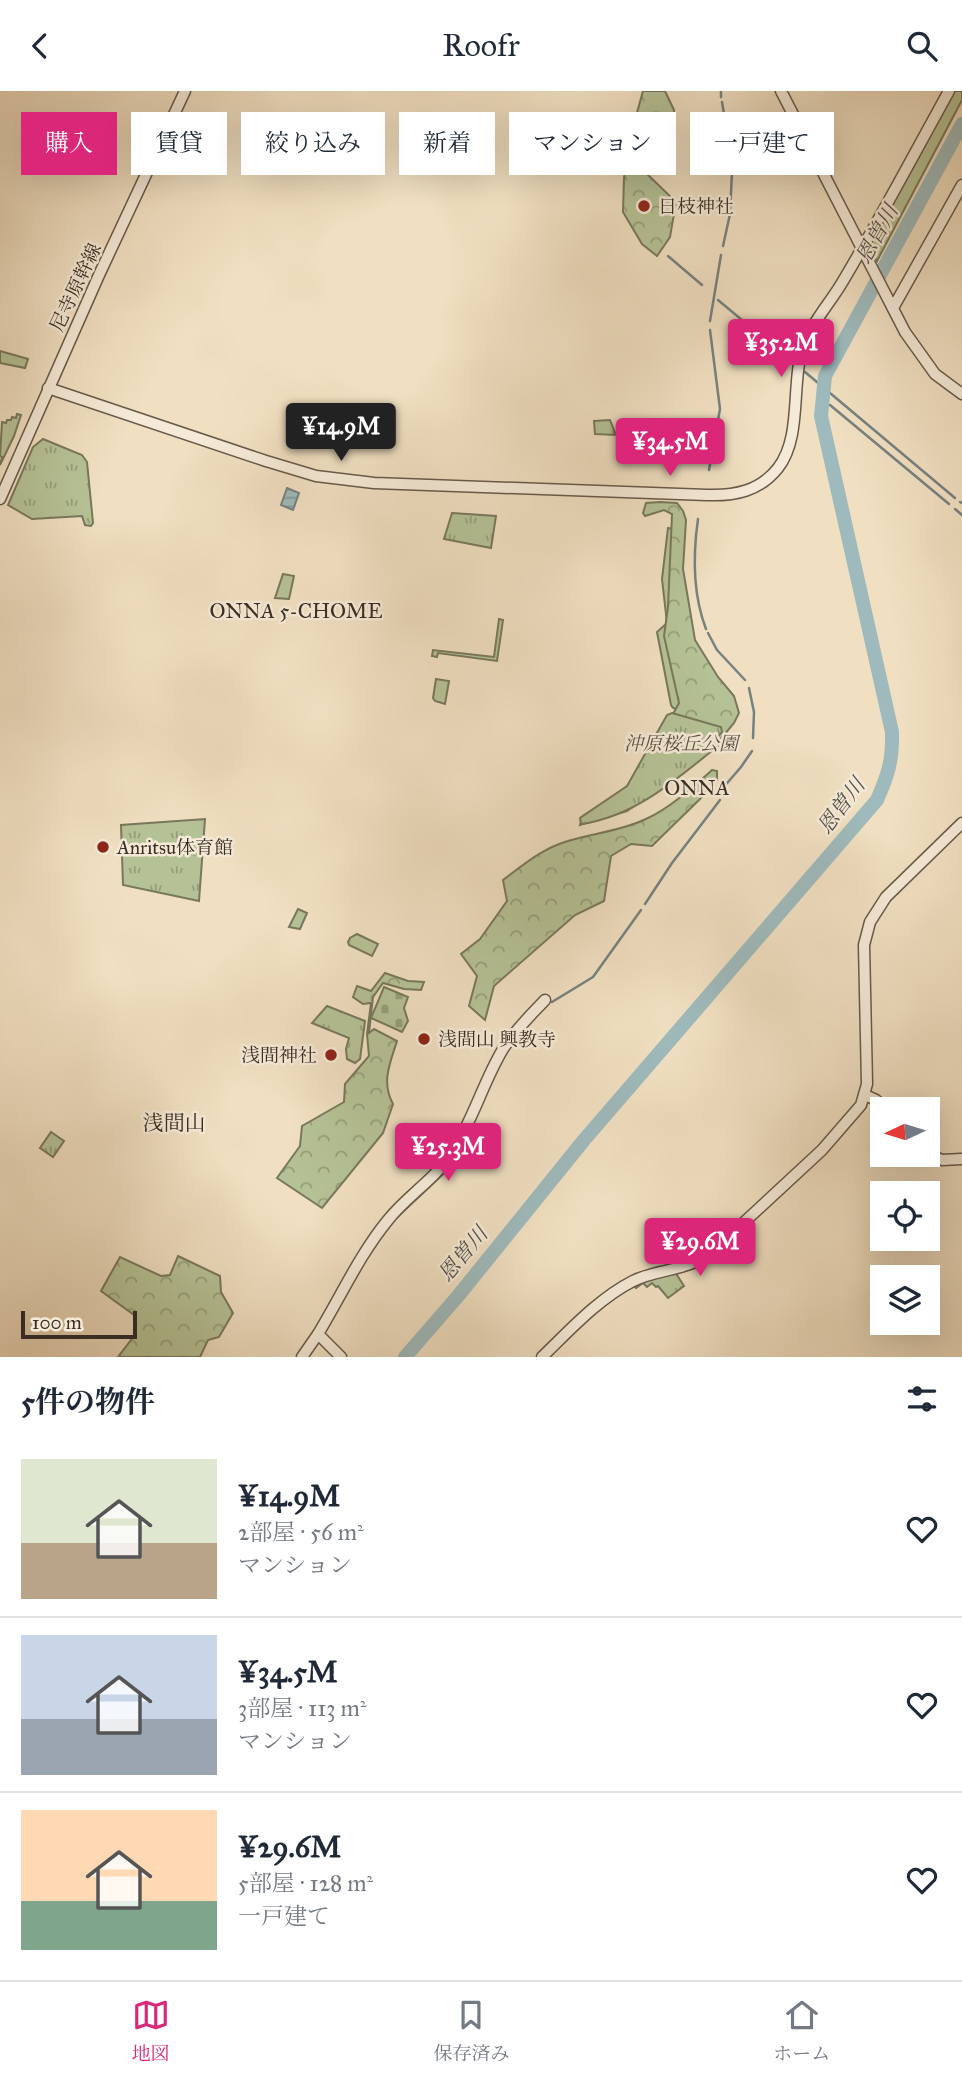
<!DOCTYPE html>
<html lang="ja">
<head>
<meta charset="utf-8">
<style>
  :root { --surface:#fff; --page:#f6f6f7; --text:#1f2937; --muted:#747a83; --line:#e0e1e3; --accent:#db2777 }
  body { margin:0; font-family:"IM FELL Great Primer","Noto Serif JP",serif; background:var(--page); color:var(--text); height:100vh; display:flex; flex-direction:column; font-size:26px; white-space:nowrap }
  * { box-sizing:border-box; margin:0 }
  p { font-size:23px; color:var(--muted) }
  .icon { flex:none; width:38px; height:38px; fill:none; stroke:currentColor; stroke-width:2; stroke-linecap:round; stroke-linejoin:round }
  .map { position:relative; height:1266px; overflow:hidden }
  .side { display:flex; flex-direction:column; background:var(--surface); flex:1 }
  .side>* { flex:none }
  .guide { position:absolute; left:21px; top:21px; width:920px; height:63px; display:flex; gap:14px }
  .needle { width:46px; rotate:266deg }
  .controls { position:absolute; left:870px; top:1006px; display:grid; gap:14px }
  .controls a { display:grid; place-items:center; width:70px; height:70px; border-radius:0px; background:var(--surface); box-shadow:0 7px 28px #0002; font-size:35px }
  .scale { position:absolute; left:21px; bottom:18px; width:116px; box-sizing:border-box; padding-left:7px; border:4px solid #3a2d23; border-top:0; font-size:19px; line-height:24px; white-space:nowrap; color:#3a2d23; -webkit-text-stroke:5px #f5ead7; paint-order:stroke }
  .price { position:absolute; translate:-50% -60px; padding:0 16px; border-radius:7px; background:var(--accent); color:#fff; font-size:23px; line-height:46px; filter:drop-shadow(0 2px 4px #0008) }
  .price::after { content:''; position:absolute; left:50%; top:42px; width:21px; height:16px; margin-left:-10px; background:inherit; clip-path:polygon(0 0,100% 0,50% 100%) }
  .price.active { background:#222; color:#fff }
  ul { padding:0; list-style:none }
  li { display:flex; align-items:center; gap:21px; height:175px; padding:0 21px }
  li+li { border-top:2px solid var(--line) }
  li span { display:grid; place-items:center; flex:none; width:196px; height:140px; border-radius:0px; color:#555 }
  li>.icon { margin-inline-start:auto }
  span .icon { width:84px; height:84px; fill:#fffc; stroke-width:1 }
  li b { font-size:30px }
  h2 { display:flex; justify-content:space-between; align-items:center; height:84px; padding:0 21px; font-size:30px }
  .chip { padding:0 24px; border-radius:0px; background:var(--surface); box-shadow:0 7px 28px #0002; font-size:24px; line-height:63px }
  .chip.active { background:var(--accent); color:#fff }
  header { display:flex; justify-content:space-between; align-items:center; height:91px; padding:0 21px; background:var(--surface); font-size:32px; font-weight:600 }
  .dock { display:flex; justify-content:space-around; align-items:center; height:98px; border-top:2px solid var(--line); background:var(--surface); font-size:19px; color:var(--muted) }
  .dock a { display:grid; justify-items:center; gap:4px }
  .dock .active { color:var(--accent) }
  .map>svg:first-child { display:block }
  .green { fill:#b5c296; stroke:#78785c; stroke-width:2 }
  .forest { fill:url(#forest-crowns); stroke:#78785c; stroke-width:2 }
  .cemetery { fill:url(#cemetery-stones); stroke:#78785c; stroke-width:2 }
  .park { fill:url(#park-tufts); stroke:#78785c; stroke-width:2 }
  .water { fill:url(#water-rules); stroke:#76827f; stroke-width:2 }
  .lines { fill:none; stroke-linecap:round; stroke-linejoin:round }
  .stream { stroke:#76827f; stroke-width:2.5 }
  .river { stroke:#9ebabc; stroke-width:14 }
  .tertiary-casing { stroke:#685a4a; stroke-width:13 }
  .tertiary { stroke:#f5ead7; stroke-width:10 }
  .poi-dot { fill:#8f2418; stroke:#f5ead7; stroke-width:2.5 }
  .labels { text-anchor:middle; stroke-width:5; stroke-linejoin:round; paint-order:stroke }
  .poi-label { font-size:19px; fill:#3a2d23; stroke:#f5ead7; text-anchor:start }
  .street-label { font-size:19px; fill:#3a2d23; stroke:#f5ead7 }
  .park-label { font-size:19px; font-style:italic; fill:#595240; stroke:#f5ead7 }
  .water-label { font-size:21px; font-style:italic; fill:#535049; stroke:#f5ead7 }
  .neighbourhood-label { font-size:21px; fill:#3a2d23; stroke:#f5ead7 }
</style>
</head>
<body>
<header><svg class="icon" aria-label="back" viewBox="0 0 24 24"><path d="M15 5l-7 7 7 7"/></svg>Roofr<svg class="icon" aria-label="search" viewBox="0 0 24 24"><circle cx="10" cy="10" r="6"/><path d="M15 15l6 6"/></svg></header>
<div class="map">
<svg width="962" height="1266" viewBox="0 0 962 1266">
  <defs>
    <pattern id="forest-crowns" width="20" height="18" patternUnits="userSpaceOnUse" patternTransform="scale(1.75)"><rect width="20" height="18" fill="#b5c296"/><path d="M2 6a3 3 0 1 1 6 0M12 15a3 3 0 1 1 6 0" fill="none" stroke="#949e7a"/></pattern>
    <pattern id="cemetery-stones" width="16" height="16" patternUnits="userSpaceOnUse" patternTransform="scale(1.75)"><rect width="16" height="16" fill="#b5c296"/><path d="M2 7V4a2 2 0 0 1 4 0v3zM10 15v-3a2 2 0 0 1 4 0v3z" fill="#949e7a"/></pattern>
    <pattern id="park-tufts" width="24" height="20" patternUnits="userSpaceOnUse" patternTransform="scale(1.75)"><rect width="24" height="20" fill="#b5c296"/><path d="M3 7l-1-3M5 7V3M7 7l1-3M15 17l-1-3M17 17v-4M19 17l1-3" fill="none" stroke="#949e7a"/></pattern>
    <pattern id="water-rules" width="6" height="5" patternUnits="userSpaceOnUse" patternTransform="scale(1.75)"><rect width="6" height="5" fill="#9ebabc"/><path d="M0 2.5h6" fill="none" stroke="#829898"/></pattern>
  </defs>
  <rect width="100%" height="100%" fill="#f0dfc1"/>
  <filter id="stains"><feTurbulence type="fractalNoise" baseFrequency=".00286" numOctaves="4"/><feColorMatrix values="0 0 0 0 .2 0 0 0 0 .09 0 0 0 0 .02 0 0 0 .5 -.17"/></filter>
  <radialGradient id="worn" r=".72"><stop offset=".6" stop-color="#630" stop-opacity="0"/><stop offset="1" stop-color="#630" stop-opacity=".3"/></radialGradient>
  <!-- green -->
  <g class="green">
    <path d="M 952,0 L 962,0 L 962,9 L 877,170 L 868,157 L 869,154 Z"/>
    <path d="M 0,260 L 28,268 L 25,277 L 0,272 Z"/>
    <path d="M 17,323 L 21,324 L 14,345 L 0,374 L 2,366 L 0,365 L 2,331 L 6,332 L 7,329 L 11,329 L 12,326 L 16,327 Z"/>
    <path d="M 668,437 L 681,439 L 677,470 L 702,626 L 673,617 L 671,614 L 657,541 L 667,532 L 662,488 Z"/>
    <path d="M 283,483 L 294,485 L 289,508 L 275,507 Z"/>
    <path d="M 499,528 L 503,529 L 497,570 L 438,562 L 437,566 L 432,565 L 433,559 L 494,566 Z"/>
  </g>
  <!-- forest -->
  <g class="forest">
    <path d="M 643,0 L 665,0 L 674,19 L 673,46 L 647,63 L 644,80 L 676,111 L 670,146 L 657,165 L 642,153 L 623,121 L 624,87 L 629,51 Z"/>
    <path d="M 660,411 L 677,412 L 683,420 L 686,429 L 683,478 L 695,549 L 718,586 L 734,605 L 739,622 L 734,632 L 719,650 L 687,678 L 627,720 L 580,734 L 583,725 L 625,699 L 667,634 L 679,612 L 664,545 L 668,516 L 672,423 L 664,419 L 645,425 L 643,422 L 646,412 Z"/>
    <path d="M 712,679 L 717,680 L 717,688 L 700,708 L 652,755 L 631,753 L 611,765 L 604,810 L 575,824 L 494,895 L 485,929 L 469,915 L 477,885 L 461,863 L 480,848 L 507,810 L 503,789 C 523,774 543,757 568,750 C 594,742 621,740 646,728 C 670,717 693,696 712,679 Z"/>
    <path d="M 385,882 L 408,890 L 424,891 L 421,899 L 404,898 L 383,892 L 373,906 L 369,942 L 374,938 L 397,950 C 390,972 381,991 393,1013 L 383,1042 L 322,1117 L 277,1087 L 300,1055 L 302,1035 L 344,1011 L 345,993 L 369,965 L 367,943 L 371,912 L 363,913 L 353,906 L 357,895 L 371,900 Z"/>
    <path d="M 178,1165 L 220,1185 L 221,1201 L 233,1222 L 219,1246 L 208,1249 L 200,1266 L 118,1266 L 134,1245 L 134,1224 L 101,1200 L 120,1166 L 161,1185 L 170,1184 Z"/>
  </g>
  <!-- cemetery -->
  <path class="cemetery" d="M 384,896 L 408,906 L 404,917 L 408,930 L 402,941 L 371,927 Z"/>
  <!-- park -->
  <g class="park">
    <path d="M 610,329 L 616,344 L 595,343 L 594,330 Z"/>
    <path d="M 43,348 L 82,364 L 87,371 L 93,432 L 91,435 L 85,434 L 82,425 L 32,428 L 8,414 L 33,356 Z"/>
    <path d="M 452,422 L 496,425 L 491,457 L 444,448 Z"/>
    <path d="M 436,588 L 449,590 L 445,613 L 435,610 L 433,607 Z"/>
    <path d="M 672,622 L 721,636 L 722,641 L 715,649 L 719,654 C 678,687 635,726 581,733 L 580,727 L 627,695 L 667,624 Z"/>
    <path d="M 205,728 L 199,810 L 123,794 L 121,734 Z"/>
    <path d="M 298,818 L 307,822 L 300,838 L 289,836 Z"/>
    <path d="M 357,843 L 378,853 L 372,865 L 349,854 L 348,851 L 350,847 Z"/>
    <path d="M 327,915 L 365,930 L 360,968 L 355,972 L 347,968 L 346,958 L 349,947 L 312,932 Z"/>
    <path d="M 51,1041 L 64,1050 L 53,1066 L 40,1057 Z"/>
    <path d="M 882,1104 L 882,1141 L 871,1109 Z"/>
    <path d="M 675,1181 L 684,1195 L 668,1207 L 658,1195 L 656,1196 L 652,1192 L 647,1196 L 643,1192 L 636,1197 L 634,1194 Z"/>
  </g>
  <!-- water -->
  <path class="water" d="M 287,397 L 299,402 L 293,419 L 281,414 Z"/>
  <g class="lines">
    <!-- stream -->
    <g class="stream">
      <path d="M 721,0 L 721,6"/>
      <path d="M 722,11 L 732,71"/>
      <path d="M 723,155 L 730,123 L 732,81"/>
      <path d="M 668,165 L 702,194"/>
      <path d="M 718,209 L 790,269"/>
      <path d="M 710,230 L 721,164"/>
      <path d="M 805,281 L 955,407"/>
      <path d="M 822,311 L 826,312"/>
      <path d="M 830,314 L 949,413"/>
      <path d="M 709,379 L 720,318 L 710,239"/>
      <path d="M 960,411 L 962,412"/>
      <path d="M 955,418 L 962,424"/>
      <path d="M 698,428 C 693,463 693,504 706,538"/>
      <path d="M 708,542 L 717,559 L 745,589"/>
      <path d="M 749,597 L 754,621 L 753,647"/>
      <path d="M 722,698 L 741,676 L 752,660"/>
      <path d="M 645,813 L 672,772 L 720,709"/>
      <path d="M 552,911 L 593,886 L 641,819"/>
      <path d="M 397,1126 L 445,1081 L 451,1071"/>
      <path d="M 340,1214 L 361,1177"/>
    </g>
    <!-- river -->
    <path class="river" d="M 405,1266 L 458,1205 L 584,1049 L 877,709 C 888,684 893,669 892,641 L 821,325 L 825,285 L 962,33"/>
    <!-- tertiary casing -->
    <g class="tertiary-casing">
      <g id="tertiary">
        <path d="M 781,0 L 905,241 L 935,283 L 962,303"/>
        <path d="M 893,217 L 962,94"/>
        <path d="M 48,297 L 266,370 L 316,385 L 374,392 L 707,404 C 735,405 760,400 778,377 C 803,345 790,291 804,253 C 812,231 831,211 843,190 C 880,128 914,63 949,0"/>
        <path d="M 0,408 L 99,184 L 185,0"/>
        <path d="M 865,1004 L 876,1009 L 886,1018"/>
        <path d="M 928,1063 L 942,1069 L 962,1068"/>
        <path d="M 302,1266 L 318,1243"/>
        <path d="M 341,1266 L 318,1243 C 341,1205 360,1163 388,1129 C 407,1105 434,1089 451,1063 C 473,1030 483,991 503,958 C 515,939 530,925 545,909"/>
        <path d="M 542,1266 C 570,1239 598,1208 633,1190 C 653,1180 675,1180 695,1171 C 701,1168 707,1164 713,1160 L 822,1059 L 861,1014 L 867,993 L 864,854 L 870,831 L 886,806 L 962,732"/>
      </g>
    </g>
    <!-- tertiary -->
    <use href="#tertiary" class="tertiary"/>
  </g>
  <!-- markers -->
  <g class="poi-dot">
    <circle cx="644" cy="115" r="7"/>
    <circle cx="103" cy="756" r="7"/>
    <circle cx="424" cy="948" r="7"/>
    <circle cx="331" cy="964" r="7"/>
  </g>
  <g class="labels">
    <!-- poi labels -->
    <g class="poi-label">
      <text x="658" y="122">日枝神社</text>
      <text x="117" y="763">Anritsu体育館</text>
      <text x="438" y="955">浅間山 興教寺</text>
      <text x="317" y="971" text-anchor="end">浅間神社</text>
    </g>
    <!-- street labels -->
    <g class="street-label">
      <text transform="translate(75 196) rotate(-65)" y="7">尼寺原幹線</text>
    </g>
    <!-- park labels -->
    <g class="park-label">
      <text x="681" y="659">沖原桜丘公園</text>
    </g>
    <!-- water labels -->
    <g class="water-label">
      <text transform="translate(877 143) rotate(-61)" y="7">恩曽川</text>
      <text transform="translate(841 715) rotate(-53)" y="7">恩曽川</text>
      <text transform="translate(463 1163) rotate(-50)" y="7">恩曽川</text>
    </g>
    <!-- neighbourhood labels -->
    <g class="neighbourhood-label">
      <text x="296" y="527">ONNA 5-CHOME</text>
      <text x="697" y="704">ONNA</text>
      <text x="174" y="1039">浅間山</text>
    </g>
  </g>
  <rect width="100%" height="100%" filter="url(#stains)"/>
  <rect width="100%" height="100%" fill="url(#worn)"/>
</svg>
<div class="controls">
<a><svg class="needle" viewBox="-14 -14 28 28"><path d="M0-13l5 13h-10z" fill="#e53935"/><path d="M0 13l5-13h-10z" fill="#747a83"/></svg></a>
<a><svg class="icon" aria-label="locate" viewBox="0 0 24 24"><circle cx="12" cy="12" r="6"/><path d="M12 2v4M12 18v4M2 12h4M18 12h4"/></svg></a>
<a><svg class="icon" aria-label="layers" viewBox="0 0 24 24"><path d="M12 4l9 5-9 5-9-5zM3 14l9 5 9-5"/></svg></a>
</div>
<div class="scale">100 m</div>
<b class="price" style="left:781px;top:288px">¥35.2M</b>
<b class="price active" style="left:341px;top:372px">¥14.9M</b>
<b class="price" style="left:670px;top:387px">¥34.5M</b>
<b class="price" style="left:448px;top:1092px">¥25.3M</b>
<b class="price" style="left:700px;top:1187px">¥29.6M</b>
<div class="guide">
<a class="chip active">購入</a>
<a class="chip">賃貸</a>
<a class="chip">絞り込み</a>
<a class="chip">新着</a>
<a class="chip">マンション</a>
<a class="chip">一戸建て</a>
</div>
</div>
<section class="side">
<h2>5件の物件<svg class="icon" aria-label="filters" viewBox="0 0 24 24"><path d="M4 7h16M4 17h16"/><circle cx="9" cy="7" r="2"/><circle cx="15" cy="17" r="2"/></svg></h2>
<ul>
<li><span style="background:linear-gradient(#dfe7d0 60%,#b9a48a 0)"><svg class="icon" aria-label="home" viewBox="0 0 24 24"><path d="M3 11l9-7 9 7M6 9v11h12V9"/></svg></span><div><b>¥14.9M</b><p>2部屋 · 56 m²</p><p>マンション</p></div><svg class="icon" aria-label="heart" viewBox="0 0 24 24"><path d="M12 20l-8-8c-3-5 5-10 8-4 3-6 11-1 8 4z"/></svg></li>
<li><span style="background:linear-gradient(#c9d6e8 60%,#9aa5b1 0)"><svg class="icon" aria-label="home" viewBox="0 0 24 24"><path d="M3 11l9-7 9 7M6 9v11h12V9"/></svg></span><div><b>¥34.5M</b><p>3部屋 · 113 m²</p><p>マンション</p></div><svg class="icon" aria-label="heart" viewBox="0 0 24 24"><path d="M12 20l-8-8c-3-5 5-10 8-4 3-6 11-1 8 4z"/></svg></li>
<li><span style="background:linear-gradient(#ffd9b3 65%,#7fa58c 0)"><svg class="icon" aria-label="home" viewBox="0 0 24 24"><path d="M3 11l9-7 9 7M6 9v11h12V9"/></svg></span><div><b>¥29.6M</b><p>5部屋 · 128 m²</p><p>一戸建て</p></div><svg class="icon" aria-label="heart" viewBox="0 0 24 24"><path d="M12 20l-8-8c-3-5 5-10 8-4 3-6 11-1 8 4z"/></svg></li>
</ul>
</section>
<nav class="dock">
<a class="active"><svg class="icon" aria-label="map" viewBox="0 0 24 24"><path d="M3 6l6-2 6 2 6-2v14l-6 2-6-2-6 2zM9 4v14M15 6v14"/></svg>地図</a>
<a><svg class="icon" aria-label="saved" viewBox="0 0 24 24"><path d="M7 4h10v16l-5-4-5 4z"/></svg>保存済み</a>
<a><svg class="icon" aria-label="home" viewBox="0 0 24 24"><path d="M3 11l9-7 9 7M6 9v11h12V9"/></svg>ホーム</a>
</nav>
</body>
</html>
